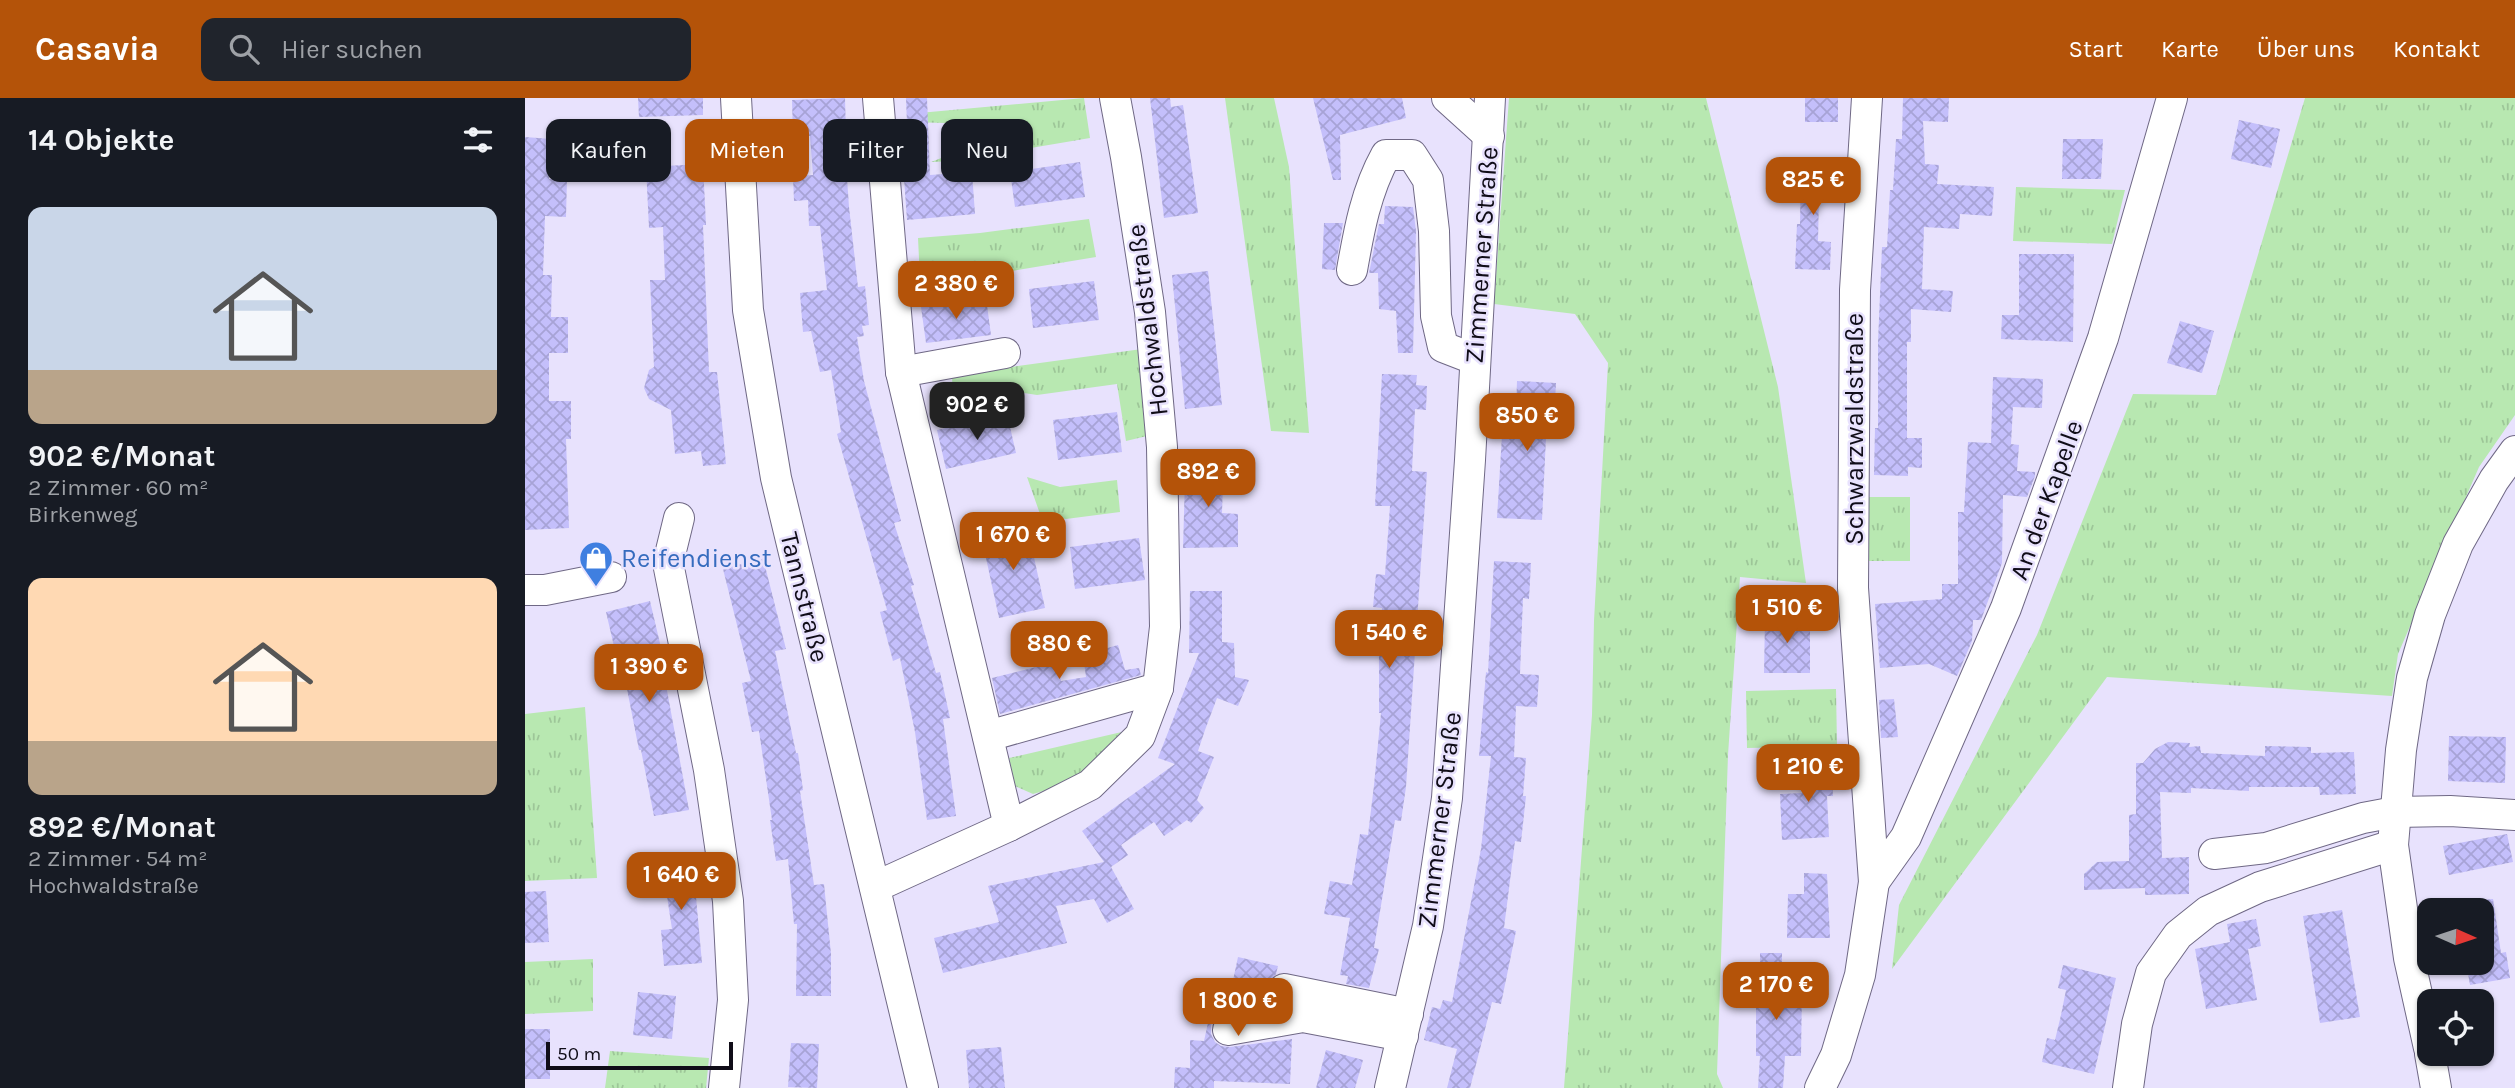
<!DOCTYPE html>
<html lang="de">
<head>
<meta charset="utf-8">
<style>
  :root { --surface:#171b24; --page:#20242c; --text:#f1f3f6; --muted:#9ea1a6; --accent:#b45309 }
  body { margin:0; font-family:Karla,sans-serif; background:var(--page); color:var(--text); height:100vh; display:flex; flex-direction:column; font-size:26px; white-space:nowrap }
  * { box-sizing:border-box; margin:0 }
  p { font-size:23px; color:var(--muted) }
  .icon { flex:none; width:38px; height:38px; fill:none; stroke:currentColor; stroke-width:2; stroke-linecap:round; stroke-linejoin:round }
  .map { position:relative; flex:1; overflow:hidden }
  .panel { display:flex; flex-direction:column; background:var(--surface); width:525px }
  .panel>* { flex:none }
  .hud { position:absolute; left:21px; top:21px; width:665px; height:63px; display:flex; gap:14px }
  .needle { width:46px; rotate:93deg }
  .buttons { position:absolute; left:1892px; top:800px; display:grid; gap:14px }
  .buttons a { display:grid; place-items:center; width:77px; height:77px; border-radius:14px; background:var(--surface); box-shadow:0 2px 5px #0004; font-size:35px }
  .scale { position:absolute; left:21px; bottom:18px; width:187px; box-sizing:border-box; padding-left:7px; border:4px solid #100d18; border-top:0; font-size:19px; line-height:24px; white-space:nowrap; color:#100d18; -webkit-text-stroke:5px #e8e2fd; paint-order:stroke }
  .price { position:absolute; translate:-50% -60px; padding:0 16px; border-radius:14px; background:var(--accent); color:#fff; font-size:23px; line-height:46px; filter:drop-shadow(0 2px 4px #0008) }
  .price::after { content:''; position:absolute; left:50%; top:42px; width:21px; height:16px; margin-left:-10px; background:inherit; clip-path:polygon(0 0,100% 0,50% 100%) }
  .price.active { background:#222; color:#fff }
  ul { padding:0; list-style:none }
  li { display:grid; align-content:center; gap:14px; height:371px; padding:0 28px }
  li span { display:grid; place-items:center; height:217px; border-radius:14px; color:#555 }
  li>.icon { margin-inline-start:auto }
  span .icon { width:126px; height:126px; fill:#fffc; stroke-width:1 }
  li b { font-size:30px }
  h2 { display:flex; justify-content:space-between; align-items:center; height:84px; padding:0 28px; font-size:30px }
  .tag { padding:0 24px; border-radius:14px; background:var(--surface); box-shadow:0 2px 5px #0004; font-size:24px; line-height:63px }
  .tag.active { background:var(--accent); color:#fff }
  header { display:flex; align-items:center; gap:42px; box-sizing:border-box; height:98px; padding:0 35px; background:var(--accent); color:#fff }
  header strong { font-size:33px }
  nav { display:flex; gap:38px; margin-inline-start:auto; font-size:24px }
  .search { width:490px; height:63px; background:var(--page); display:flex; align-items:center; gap:18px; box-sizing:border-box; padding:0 24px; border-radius:14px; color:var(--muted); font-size:26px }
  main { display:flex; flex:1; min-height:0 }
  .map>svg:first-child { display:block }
  .grass { fill:url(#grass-tufts) }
  .building { fill:url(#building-cross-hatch) }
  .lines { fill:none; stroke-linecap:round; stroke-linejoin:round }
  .minor-casing { stroke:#6f6885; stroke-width:32 }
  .minor { stroke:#fff; stroke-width:30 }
  .labels { text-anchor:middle; stroke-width:5; stroke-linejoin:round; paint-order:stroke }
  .street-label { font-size:26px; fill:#100d18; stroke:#e8e2fd }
  .shop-label { font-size:26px; fill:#366cbe; stroke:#e8e2fd; text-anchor:start }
</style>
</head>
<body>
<header>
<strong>Casavia</strong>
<div class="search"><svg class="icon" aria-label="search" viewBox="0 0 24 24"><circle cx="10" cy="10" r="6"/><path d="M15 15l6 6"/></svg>Hier suchen</div>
<nav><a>Start</a><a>Karte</a><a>Über uns</a><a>Kontakt</a></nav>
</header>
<main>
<section class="panel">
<h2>14 Objekte<svg class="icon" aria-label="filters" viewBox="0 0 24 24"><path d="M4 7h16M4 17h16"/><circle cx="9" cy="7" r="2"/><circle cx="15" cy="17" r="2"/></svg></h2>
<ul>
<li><span style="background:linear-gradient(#c9d6e8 75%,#b9a48a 0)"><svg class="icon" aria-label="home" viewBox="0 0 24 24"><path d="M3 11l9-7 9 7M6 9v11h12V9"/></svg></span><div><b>902 €/Monat</b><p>2 Zimmer · 60 m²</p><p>Birkenweg</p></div></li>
<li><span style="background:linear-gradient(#ffd9b3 75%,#b9a48a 0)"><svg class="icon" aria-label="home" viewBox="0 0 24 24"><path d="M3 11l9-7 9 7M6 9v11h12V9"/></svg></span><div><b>892 €/Monat</b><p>2 Zimmer · 54 m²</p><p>Hochwaldstraße</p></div></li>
</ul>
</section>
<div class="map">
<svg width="1990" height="990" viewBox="0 0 1990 990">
  <defs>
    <pattern id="grass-tufts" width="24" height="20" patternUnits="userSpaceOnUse" patternTransform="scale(1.75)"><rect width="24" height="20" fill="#b8e8b1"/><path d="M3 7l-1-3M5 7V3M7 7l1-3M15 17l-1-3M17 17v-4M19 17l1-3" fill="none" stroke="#9dc698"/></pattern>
    <pattern id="building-cross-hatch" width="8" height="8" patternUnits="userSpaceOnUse" patternTransform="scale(1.75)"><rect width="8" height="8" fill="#c4bffb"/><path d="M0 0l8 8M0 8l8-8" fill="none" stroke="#a7a3d6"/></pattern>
  </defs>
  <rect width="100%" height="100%" fill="#e8e2fd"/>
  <!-- grass -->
  <g class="grass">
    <path d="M 559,0 L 565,40 L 430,63 L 406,64 L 419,59 L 420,25 L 383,24 L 383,16 Z"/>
    <path d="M 700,0 L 749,0 L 764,69 L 784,335 L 746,333 Z"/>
    <path d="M 984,0 L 1181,0 L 1253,289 L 1281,485 L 1215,479 L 1203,657 L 1192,976 L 1198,990 L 1039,990 L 1067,617 L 1069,523 L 1083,265 L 1050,216 L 969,206 Z"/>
    <path d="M 1780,0 L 1990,0 L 1990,317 L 1954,369 L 1873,556 L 1867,598 L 1582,579 L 1367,871 L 1374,807 L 1512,537 L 1608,296 L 1691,297 Z"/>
    <path d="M 1491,89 L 1600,92 L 1587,146 L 1488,143 Z"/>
    <path d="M 564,121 L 571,159 L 487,173 L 395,181 L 393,140 L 455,135 Z"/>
    <path d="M 617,251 L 622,338 L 601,343 L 592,286 L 512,297 L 487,293 L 428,307 L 427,277 Z"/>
    <path d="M 502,379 L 535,389 L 592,382 L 595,414 L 541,421 L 515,416 Z"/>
    <rect x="1343" y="399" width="42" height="64"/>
    <path d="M 1311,591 L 1312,648 L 1222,650 L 1221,593 Z"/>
    <path d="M 60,609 L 72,780 L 0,783 L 0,616 Z"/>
    <path d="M 601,633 L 575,665 L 543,686 L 508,696 L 490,688 L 484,660 Z"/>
    <path d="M 68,861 L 68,913 L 0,916 L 0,864 Z"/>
    <path d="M 85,953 L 184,960 L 181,990 L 80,990 Z"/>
  </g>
  <!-- building -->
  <g class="building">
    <path d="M 113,0 L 178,0 L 178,17 L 114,19 Z"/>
    <path d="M 320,0 L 321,36 L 319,36 L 324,109 L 333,189 L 340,188 L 344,227 L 337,228 L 339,238 L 332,239 L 339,283 L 376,423 L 369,425 L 389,487 L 386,488 L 411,575 L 415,574 L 425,620 L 418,621 L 431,718 L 402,722 L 390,634 L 375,560 L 368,563 L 355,514 L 362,512 L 312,336 L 316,334 L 306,272 L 295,274 L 286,233 L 278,234 L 275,195 L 302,192 L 295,128 L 284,128 L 283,102 L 269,103 L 268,78 L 288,77 L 285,38 L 268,38 L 267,2 Z"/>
    <path d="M 381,0 L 402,0 L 405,77 L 447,74 L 450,116 L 382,122 L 379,80 L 384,79 Z"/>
    <path d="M 625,0 L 645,0 L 646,9 L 658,7 L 673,115 L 639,120 Z"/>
    <path d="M 788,0 L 877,0 L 881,20 L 815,37 L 816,82 L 808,82 Z"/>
    <rect x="1280" y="0" width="33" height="24"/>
    <path d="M 1378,0 L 1424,0 L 1423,24 L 1398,23 L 1400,66 L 1414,67 L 1412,86 L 1469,89 L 1467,118 L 1435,116 L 1434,131 L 1399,129 L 1397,191 L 1428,193 L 1426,214 L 1386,211 L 1386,244 L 1382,244 L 1382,340 L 1397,340 L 1397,370 L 1383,369 L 1383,378 L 1349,377 L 1350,330 L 1353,330 L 1353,244 L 1357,149 L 1362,149 L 1365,92 L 1368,92 L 1371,41 L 1377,41 Z"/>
    <path d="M 1714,22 L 1755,31 L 1746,70 L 1706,61 Z"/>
    <path d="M 0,39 L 26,41 L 24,81 L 42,82 L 41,119 L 20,118 L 18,177 L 27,177 L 26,219 L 43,219 L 43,255 L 24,255 L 24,303 L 46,303 L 46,341 L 41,341 L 44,430 L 0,432 Z"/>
    <path d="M 1538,41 L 1578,41 L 1576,81 L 1537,81 Z"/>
    <path d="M 555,64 L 560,99 L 490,109 L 485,74 Z"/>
    <path d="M 1276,65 L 1309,66 L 1308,99 L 1294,99 L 1293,143 L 1306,144 L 1305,172 L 1270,171 L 1272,126 L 1275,126 Z"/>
    <path d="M 178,66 L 181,127 L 178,127 L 184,274 L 192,274 L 201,366 L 178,368 L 176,353 L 150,356 L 146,312 L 124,301 L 119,290 L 124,272 L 129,269 L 125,182 L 140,182 L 138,129 L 124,130 L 121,69 Z"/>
    <path d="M 860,108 L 888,109 L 891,133 L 888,255 L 873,255 L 871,213 L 854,211 L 853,175 L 844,175 L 854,126 L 859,126 Z"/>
    <path d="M 799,125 L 818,125 L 810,172 L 797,171 Z"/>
    <path d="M 1494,156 L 1549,156 L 1548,244 L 1476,241 L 1477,217 L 1494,217 Z"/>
    <path d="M 683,173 L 697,307 L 660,311 L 647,177 Z"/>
    <path d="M 569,183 L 574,222 L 508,230 L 504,191 Z"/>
    <path d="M 461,200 L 466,237 L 401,245 L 396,209 Z"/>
    <path d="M 1655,223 L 1689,233 L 1677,275 L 1642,265 Z"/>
    <path d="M 857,276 L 892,277 L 891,287 L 902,288 L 901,312 L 890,311 L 887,373 L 902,374 L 881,689 L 876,723 L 870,722 L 849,850 L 854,851 L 844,890 L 821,886 L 823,878 L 815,877 L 825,820 L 799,816 L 805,783 L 827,787 L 835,736 L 843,737 L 849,687 L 856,615 L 854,615 L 854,560 L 857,510 L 848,509 L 851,476 L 860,477 L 865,408 L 850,408 Z"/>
    <path d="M 1468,279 L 1518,281 L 1517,310 L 1488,309 L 1486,346 L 1494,347 L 1492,373 L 1510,374 L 1510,378 L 1502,399 L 1478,397 L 1477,465 L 1456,522 L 1448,522 L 1447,543 L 1432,578 L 1404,566 L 1355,570 L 1350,506 L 1417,501 L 1417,486 L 1433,486 L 1433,414 L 1439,414 L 1443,344 L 1466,345 Z"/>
    <path d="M 992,283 L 1031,285 L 1028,340 L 1021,340 L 1017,422 L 972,420 L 977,337 L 990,338 Z"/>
    <path d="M 592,314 L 597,354 L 533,362 L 528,322 Z"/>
    <path d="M 482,316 L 491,355 L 421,371 L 412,332 Z"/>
    <path d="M 677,355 L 699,356 L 697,415 L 713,416 L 713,449 L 658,450 L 660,381 L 676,381 Z"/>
    <path d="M 502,427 L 520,510 L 474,520 L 456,437 Z"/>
    <path d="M 614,440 L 620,482 L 550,491 L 545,449 Z"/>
    <path d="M 238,460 L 261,551 L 250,553 L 271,655 L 273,655 L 278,692 L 275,693 L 289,787 L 299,786 L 306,856 L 306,898 L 271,898 L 272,826 L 269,826 L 263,761 L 251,763 L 245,722 L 247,722 L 234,633 L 227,634 L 217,585 L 226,583 L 198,471 Z"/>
    <path d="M 969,463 L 1006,465 L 1004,501 L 998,500 L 995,576 L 1014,577 L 1012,609 L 991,608 L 989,659 L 1001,660 L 998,698 L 1001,698 L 996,744 L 990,743 L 979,830 L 991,833 L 976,906 L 967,904 L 945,990 L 922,990 L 932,951 L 899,942 L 907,909 L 915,911 L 918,902 L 927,904 L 956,751 L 966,658 L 954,658 L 961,574 L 963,575 Z"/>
    <path d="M 665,493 L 697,493 L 697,544 L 709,545 L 710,579 L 724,582 L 713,608 L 692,600 L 680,632 L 673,653 L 689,659 L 672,702 L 679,710 L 666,725 L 662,722 L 639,738 L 629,724 L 596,747 L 603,757 L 586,769 L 609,811 L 582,825 L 569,801 L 531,808 L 542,845 L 418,875 L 409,840 L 474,824 L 463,788 L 579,764 L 557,733 L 650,666 L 633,660 L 674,555 L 664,555 Z"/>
    <path d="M 125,503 L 142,575 L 139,576 L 164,712 L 129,718 L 116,652 L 114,652 L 101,586 L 98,587 L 81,514 Z"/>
    <path d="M 1240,519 L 1285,519 L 1285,575 L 1239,575 Z"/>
    <path d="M 593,547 L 600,572 L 614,570 L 616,577 L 475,616 L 467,580 L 532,564 L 536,583 L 561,579 L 558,557 Z"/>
    <path d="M 1369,601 L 1373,639 L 1356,640 L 1354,602 Z"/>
    <path d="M 1924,638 L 1981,639 L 1980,685 L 1923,683 Z"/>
    <path d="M 1643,644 L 1665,645 L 1664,649 L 1675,648 L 1676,655 L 1740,658 L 1740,648 L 1786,649 L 1786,655 L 1829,654 L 1831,696 L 1795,697 L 1794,689 L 1724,689 L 1724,693 L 1666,690 L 1666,695 L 1635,694 L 1637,760 L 1664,759 L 1664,796 L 1620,797 L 1620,790 L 1559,792 L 1559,776 L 1572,764 L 1604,763 L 1604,717 L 1611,716 L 1611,665 L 1618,665 L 1630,651 Z"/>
    <path d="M 1306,664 L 1308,698 L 1302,698 L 1304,739 L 1257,742 L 1255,696 L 1277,695 L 1276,666 Z"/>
    <path d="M 1982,736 L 1988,764 L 1924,777 L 1918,748 Z"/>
    <path d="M 167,754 L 174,799 L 171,799 L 177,865 L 139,868 L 136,832 L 147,831 L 136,759 Z"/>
    <path d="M 1279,775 L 1302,776 L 1305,840 L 1262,840 L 1263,796 L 1279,796 Z"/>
    <path d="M 21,793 L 24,844 L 0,845 L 0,794 Z"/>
    <path d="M 1968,801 L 1976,855 L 1981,854 L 1985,880 L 1945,887 L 1941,864 L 1956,864 L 1956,802 Z"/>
    <path d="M 1817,812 L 1835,919 L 1795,925 L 1778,818 Z"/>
    <path d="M 1731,821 L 1736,848 L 1723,851 L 1732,902 L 1681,911 L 1670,851 L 1705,844 L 1702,826 Z"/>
    <path d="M 1235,855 L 1257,855 L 1257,891 L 1277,891 L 1276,958 L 1260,958 L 1258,990 L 1233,990 L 1235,958 L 1231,958 L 1231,891 L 1235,891 Z"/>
    <path d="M 713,859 L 753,868 L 751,876 L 742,887 L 742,896 L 746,902 L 744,907 L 692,918 L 686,927 L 686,936 L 690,944 L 696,948 L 705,949 L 767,941 L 765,986 L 689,983 L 689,990 L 649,990 L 650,969 L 665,970 L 665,942 L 679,943 L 692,884 L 707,887 Z"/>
    <path d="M 1538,867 L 1591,880 L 1569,976 L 1517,964 L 1522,940 L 1530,942 L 1536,917 L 1541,892 L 1533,890 Z"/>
    <path d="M 113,894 L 151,898 L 147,941 L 108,937 Z"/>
    <rect x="0" y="931" width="25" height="50"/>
    <path d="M 266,945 L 294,946 L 292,990 L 263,989 Z"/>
    <path d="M 476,949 L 480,990 L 444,990 L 441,952 Z"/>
    <path d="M 801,952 L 838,962 L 830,990 L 791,990 Z"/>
  </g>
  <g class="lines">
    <!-- minor casing -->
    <g class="minor-casing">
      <g id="minor">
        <path d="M 211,0 L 223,212 L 251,380 L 398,990"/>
        <path d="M 353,0 L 376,274 L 484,728"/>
        <path d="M 922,0 L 964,38"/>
        <path d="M 827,172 C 834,132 841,93 861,57 L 887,57 L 903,82 L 909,133 L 911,218 L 918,249 L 949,261"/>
        <path d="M 376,274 L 480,255"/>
        <path d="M 154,420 L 143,465 L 184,672 L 203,803 L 208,902 L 199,990"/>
        <path d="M 0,492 L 20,492 L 86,479"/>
        <path d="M 463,638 L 633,590"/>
        <path d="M 1689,756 L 1741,750 L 1838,720 L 1870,714 L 1925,713 L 1990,717"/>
        <path d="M 1349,784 L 1381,739 L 1481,510 L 1578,240 L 1647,0"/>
        <path d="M 350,789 L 484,728 L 565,687 L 615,638 L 633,590 L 640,529 L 637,349 L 625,214 L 601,59 L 590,0"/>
        <path d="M 759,891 L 883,916"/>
        <path d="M 703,932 L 778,919 L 878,938"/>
        <path d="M 1904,950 L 1884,860 L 1868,747 L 1876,652 L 1887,580 L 1905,517 L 1933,446 L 1969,382 L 1990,353"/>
        <path d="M 1905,956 L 1911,990"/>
        <path d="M 865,990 L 903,828 L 922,700 L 945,362 L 965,0"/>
        <path d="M 1295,990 L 1311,957 L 1335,877 L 1349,784 L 1328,490 L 1330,192 L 1342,0"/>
        <path d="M 1603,990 L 1612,926 L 1626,875 L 1653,837 L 1683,813 L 1735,789 L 1868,747"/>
      </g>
    </g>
    <!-- minor -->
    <use href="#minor" class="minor"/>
  </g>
  <!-- icons -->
  <defs>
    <g id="shop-pin" transform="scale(1.75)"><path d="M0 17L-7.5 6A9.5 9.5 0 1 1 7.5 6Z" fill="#3f7fe0" stroke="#e8e2fd"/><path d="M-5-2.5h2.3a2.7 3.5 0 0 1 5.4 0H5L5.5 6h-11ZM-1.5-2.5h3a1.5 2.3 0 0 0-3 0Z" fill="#fff"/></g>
  </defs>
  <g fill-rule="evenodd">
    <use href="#shop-pin" x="71" y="460"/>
  </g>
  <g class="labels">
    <!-- street labels -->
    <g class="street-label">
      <text transform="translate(956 157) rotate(-86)" y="9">Zimmerner Straße</text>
      <text transform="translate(622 222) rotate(-97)" y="9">Hochwaldstraße</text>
      <text transform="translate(1329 331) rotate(-90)" y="9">Schwarzwaldstraße</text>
      <text transform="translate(1521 402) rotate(-70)" y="9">An der Kapelle</text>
      <text transform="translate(280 499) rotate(76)" y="9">Tannstraße</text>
      <text transform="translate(914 722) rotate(-83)" y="9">Zimmerner Straße</text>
    </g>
    <!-- shop labels -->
    <g class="shop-label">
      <text x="96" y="469">Reifendienst</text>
    </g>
  </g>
</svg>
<div class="buttons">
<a><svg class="needle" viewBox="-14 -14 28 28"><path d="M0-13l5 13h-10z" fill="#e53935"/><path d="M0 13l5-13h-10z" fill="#9ea1a6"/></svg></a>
<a><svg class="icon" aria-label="locate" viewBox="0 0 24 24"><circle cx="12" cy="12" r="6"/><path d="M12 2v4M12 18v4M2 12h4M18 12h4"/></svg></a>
</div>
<div class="scale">50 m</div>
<b class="price" style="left:1288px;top:119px">825 €</b>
<b class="price" style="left:431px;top:223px">2 380 €</b>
<b class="price active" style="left:452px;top:344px">902 €</b>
<b class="price" style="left:1002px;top:355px">850 €</b>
<b class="price" style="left:683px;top:411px">892 €</b>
<b class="price" style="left:488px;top:474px">1 670 €</b>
<b class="price" style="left:1262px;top:547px">1 510 €</b>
<b class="price" style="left:864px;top:572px">1 540 €</b>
<b class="price" style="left:534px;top:583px">880 €</b>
<b class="price" style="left:124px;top:606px">1 390 €</b>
<b class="price" style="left:1283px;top:706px">1 210 €</b>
<b class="price" style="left:156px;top:814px">1 640 €</b>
<b class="price" style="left:1251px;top:924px">2 170 €</b>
<b class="price" style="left:713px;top:940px">1 800 €</b>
<div class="hud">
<a class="tag">Kaufen</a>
<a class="tag active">Mieten</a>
<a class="tag">Filter</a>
<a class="tag">Neu</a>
</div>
</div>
</main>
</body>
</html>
